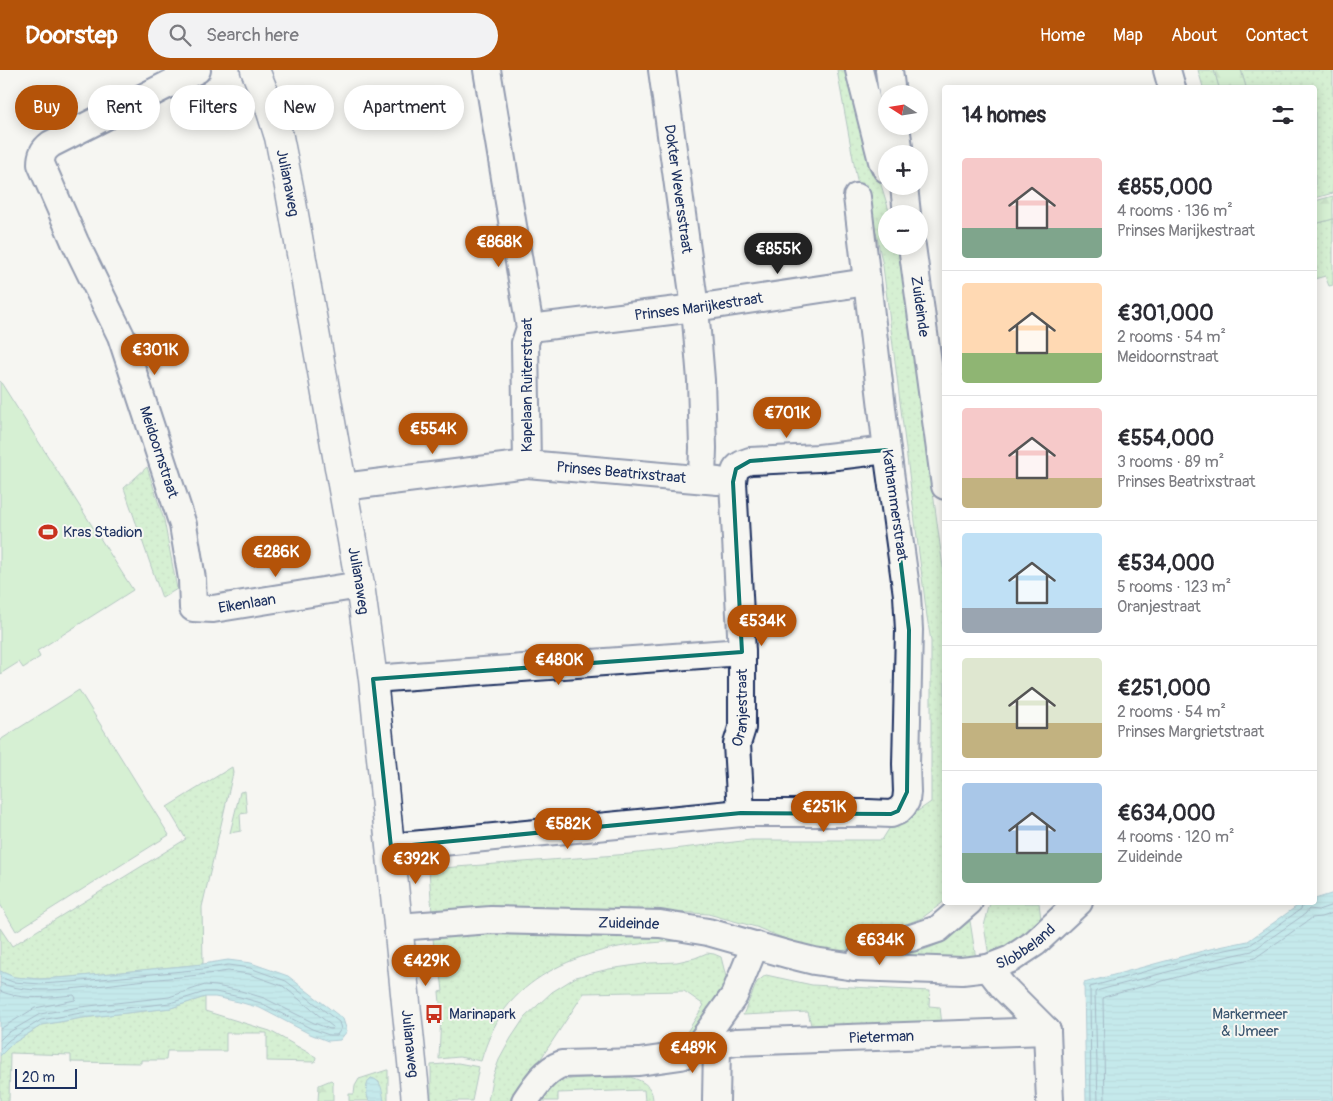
<!DOCTYPE html>
<html lang="en">
<head>
<meta charset="utf-8">
<style>
  :root { --surface:#fff; --page:#f2f2f3; --text:#2b2b33; --muted:#7c7c81; --line:#e1e1e2; --accent:#b45309 }
  body { margin:0; font-family:Pangolin,sans-serif; background:var(--page); color:var(--text); height:100vh; display:flex; flex-direction:column; font-size:19px; white-space:nowrap }
  * { box-sizing:border-box; margin:0 }
  p { font-size:16px; color:var(--muted) }
  .icon { flex:none; width:28px; height:28px; fill:none; stroke:currentColor; stroke-width:2; stroke-linecap:round; stroke-linejoin:round }
  .map { position:relative; flex:1; overflow:hidden }
  .side { position:absolute; left:942px; top:15px; width:375px; height:820px; display:flex; flex-direction:column; background:var(--surface); border-radius:5px; box-shadow:0 2px 12px #0003 }
  .side>* { flex:none }
  .hud { position:absolute; left:15px; top:15px; width:475px; height:45px; display:flex; gap:10px }
  .needle { width:32px; rotate:282deg }
  .controls { position:absolute; left:878px; top:15px; display:grid; gap:10px }
  .controls a { display:grid; place-items:center; width:50px; height:50px; border-radius:50%; background:var(--surface); box-shadow:0 2px 12px #0003; font-size:25px }
  .scale { position:absolute; left:15px; bottom:12px; width:62px; box-sizing:border-box; padding-left:5px; border:2px solid #1b2f5e; border-top:0; font-size:14px; line-height:18px; white-space:nowrap; color:#1b2f5e; -webkit-text-stroke:4px #f6f6f2; paint-order:stroke }
  .price { position:absolute; translate:-50% -42px; padding:0 11px; border-radius:18px; background:var(--accent); color:#fff; font-size:16px; line-height:32px; filter:drop-shadow(0 1px 2px #0008) }
  .price::after { content:''; position:absolute; left:50%; top:30px; width:15px; height:11px; margin-left:-8px; background:inherit; clip-path:polygon(0 0,100% 0,50% 100%) }
  .price.selected { background:#222; color:#fff }
  ul { padding:0; list-style:none }
  li { display:flex; align-items:center; gap:15px; height:125px; padding:0 20px }
  li+li { border-top:1px solid var(--line) }
  li span { display:grid; place-items:center; flex:none; width:140px; height:100px; border-radius:5px; color:#555 }
  li>.icon { margin-inline-start:auto }
  span .icon { width:60px; height:60px; fill:#fffc; stroke-width:1 }
  li b { font-size:21px }
  h2 { display:flex; justify-content:space-between; align-items:center; height:60px; padding:0 20px; font-size:21px }
  .tag { padding:0 18px; border-radius:22px; background:var(--surface); box-shadow:0 2px 12px #0003; font-size:18px; line-height:45px }
  .tag.selected { background:var(--accent); color:#fff }
  header { display:flex; align-items:center; gap:30px; box-sizing:border-box; height:70px; padding:0 25px; background:var(--accent); color:#fff }
  header strong { font-size:24px }
  nav { display:flex; gap:28px; margin-inline-start:auto; font-size:18px }
  .search { width:350px; height:45px; background:var(--page); display:flex; align-items:center; gap:12px; box-sizing:border-box; padding:0 18px; border-radius:28px; color:var(--muted); font-size:19px }
  .map>svg:first-child { display:block }
  .green { fill:url(#green-dots); stroke:#658c86 }
  .forest { fill:url(#forest-firs); stroke:#658c86 }
  .pitch { fill:#afe9ad; stroke:#658c86 }
  .water { fill:url(#water-rules); stroke:#5d96ae }
  .lines { fill:none; stroke-linecap:round; stroke-linejoin:round }
  .shore { stroke:#477393; stroke-width:1 }
  .minor-casing { stroke:#1b2f5e; stroke-width:30 }
  .major-casing { stroke:#1b2f5e; stroke-width:31 }
  .minor { stroke:#f6f6f2; stroke-width:26 }
  .major { stroke:#f6f6f2; stroke-width:28 }
  .marked { fill:none; stroke:#0f766e; stroke-width:4; stroke-linejoin:round }
  .labels { text-anchor:middle; stroke-width:4; stroke-linejoin:round; paint-order:stroke }
  .street-label { font-size:15px; fill:#1b2f5e; stroke:#f6f6f2 }
  .poi-label { font-size:15px; fill:#1b2f5e; stroke:#f6f6f2; text-anchor:start }
  .park-label { font-size:15px; fill:#39546e; stroke:#f6f6f2 }
</style>
</head>
<body>
<header>
<strong>Doorstep</strong>
<div class="search"><svg class="icon" aria-label="search" viewBox="0 0 24 24"><circle cx="10" cy="10" r="6"/><path d="M15 15l6 6"/></svg>Search here</div>
<nav><a>Home</a><a>Map</a><a>About</a><a>Contact</a></nav>
</header>
<div class="map">
<svg width="1333" height="1031" viewBox="0 0 1333 1031">
  <defs>
    <pattern id="green-dots" width="8" height="8" patternUnits="userSpaceOnUse" patternTransform="scale(1.25)"><rect width="8" height="8" fill="#afe9ad"/><path d="M2 2h.1M6 6h.1" fill="none" stroke="#96c897" stroke-width="1.8" stroke-linecap="round"/></pattern>
    <pattern id="forest-firs" width="22" height="20" patternUnits="userSpaceOnUse" patternTransform="scale(1.25)"><rect width="22" height="20" fill="#afe9ad"/><path d="M5 1l3.5 6h-7zM16 11l3.5 6h-7z" fill="#96c897"/></pattern>
    <pattern id="water-rules" width="6" height="5" patternUnits="userSpaceOnUse" patternTransform="scale(1.25)"><rect width="6" height="5" fill="#89dae3"/><path d="M0 2.5h6" fill="none" stroke="#76bbc5"/></pattern>
  </defs>
  <rect width="100%" height="100%" fill="#f6f6f2"/>
  <filter id="ink" filterUnits="userSpaceOnUse"><feTurbulence type="fractalNoise" baseFrequency=".02" numOctaves="2"/><feDisplacementMap in="SourceGraphic" scale="10" xChannelSelector="R" yChannelSelector="G"/><feConvolveMatrix kernelMatrix="1 2 1 2 8 2 1 2 1" color-interpolation-filters="sRGB"/></filter>
  <g filter="url(#ink)">
    <!-- green -->
    <g class="green">
      <path d="M 837,0 L 846,0 L 890,144 L 886,144 L 886,176 L 900,176 L 945,512 L 945,831 L 922,848 L 895,858 L 853,879 L 822,884 L 756,857 L 708,844 L 658,841 L 608,840 L 432,844 L 429,799 L 630,784 L 751,770 L 882,770 L 892,754 L 909,747 L 931,732 L 931,571 L 927,547 L 883,196 L 866,114 L 858,116 Z"/>
      <path d="M 1198,0 L 1214,0 L 1219,17 L 1203,17 Z"/>
      <path d="M 1241,0 L 1333,0 L 1333,123 L 1315,128 L 1315,18 L 1246,17 Z"/>
      <path d="M 1333,149 L 1333,215 L 1329,216 L 1325,206 L 1315,209 L 1315,154 Z"/>
      <path d="M 147,397 L 164,450 L 177,519 L 162,528 L 124,418 Z"/>
      <path d="M 232,697 L 233,703 L 202,837 L 203,894 L 71,907 L 40,909 L 14,907 L 0,901 L 0,858 L 12,876 L 186,769 L 167,737 Z"/>
      <path d="M 245,721 L 247,743 L 240,744 L 241,761 L 230,763 L 240,722 Z"/>
      <path d="M 990,833 L 1039,833 L 1041,849 C 1024,867 1012,877 989,886 L 984,856 Z"/>
      <path d="M 970,851 L 976,889 L 881,888 C 900,884 922,883 938,874 C 950,868 960,859 970,851 Z"/>
      <path d="M 481,861 L 665,866 L 677,868 L 677,871 C 652,873 626,874 601,881 C 565,890 528,909 505,939 C 494,954 486,974 481,991 L 459,987 L 439,989 L 441,944 L 439,922 L 443,921 L 439,888 L 435,888 L 433,868 Z"/>
      <path d="M 707,883 L 714,884 L 721,887 L 726,907 L 725,917 L 700,959 L 682,970 L 704,935 L 684,921 L 584,923 L 513,1031 L 488,1031 L 492,1009 L 499,990 L 511,968 L 525,947 L 552,922 L 576,907 L 609,899 L 650,893 L 677,892 L 695,888 Z"/>
      <path d="M 766,905 L 812,915 L 930,921 L 929,936 L 940,937 L 942,955 L 812,959 L 808,942 L 743,945 L 757,912 Z"/>
      <path d="M 205,927 L 205,941 L 270,961 L 316,987 L 315,992 L 267,991 L 267,963 L 226,963 L 226,981 L 167,981 L 166,990 L 141,990 L 141,993 L 71,992 L 71,985 L 10,983 L 9,1031 L 0,1031 L 0,986 L 12,974 L 42,955 L 82,948 L 171,938 Z"/>
      <path d="M 458,993 L 479,997 L 472,1031 L 431,1031 L 431,995 Z"/>
      <path d="M 387,1000 L 388,1000 L 388,1031 L 384,1031 L 379,1012 L 371,1008 C 365,1014 366,1024 369,1031 L 349,1031 L 349,1024 L 354,1024 L 355,1016 L 359,1009 Z"/>
      <path d="M 629,1007 C 642,1010 653,1016 653,1031 L 645,1031 L 644,1020 L 558,1023 L 558,1031 L 535,1031 C 541,1026 546,1019 552,1015 C 567,1005 611,1008 629,1007 Z"/>
    </g>
    <!-- forest -->
    <g class="forest">
      <path d="M 1214,0 L 1241,0 L 1246,17 L 1219,17 Z"/>
      <path d="M 1333,126 L 1333,149 L 1315,154 L 1315,131 Z"/>
      <path d="M 331,1010 L 333,1012 L 333,1031 L 318,1031 L 319,1015 Z"/>
    </g>
    <!-- pitch -->
    <g class="pitch">
      <path d="M 0,311 L 133,520 L 37,581 L 40,587 L 23,598 L 19,592 L 0,604 Z"/>
      <path d="M 79,620 L 169,765 L 16,861 L 0,834 L 0,670 Z"/>
    </g>
    <!-- water -->
    <g class="water">
      <path d="M 1333,822 L 1333,1031 L 1086,1031 L 1084,913 L 1210,879 L 1248,871 L 1300,834 L 1315,832 L 1315,829 L 1331,824 Z"/>
      <path d="M 228,890 L 251,893 L 288,906 L 343,949 L 347,961 L 340,970 L 328,971 L 310,964 L 260,938 L 239,932 L 215,927 L 205,927 L 171,938 L 82,948 L 42,955 L 12,974 L 0,986 L 0,901 L 14,907 L 40,909 L 71,907 L 203,894 Z"/>
      <path d="M 371,1008 C 382,1010 382,1021 384,1031 L 369,1031 C 366,1024 365,1013 371,1008 Z"/>
    </g>
    <g class="lines">
      <!-- shore -->
      <g class="shore">
        <path d="M 0,907 L 13,912 L 41,914 L 71,912 L 203,899 L 228,895 L 250,898 L 286,911 L 339,952 L 341,959 L 337,965 L 329,965 L 312,959 L 261,933 L 240,927 L 215,922 L 205,922 L 170,933 L 81,943 L 41,950 L 9,970 L 0,979"/>
        <path d="M 0,913 C 35,928 99,915 137,911 C 167,908 198,906 228,901 L 249,904 L 283,916 L 333,957 L 332,959 L 330,959 L 314,953 L 264,928 L 241,921 L 216,916 L 205,915 L 169,927 L 80,937 L 40,944 L 6,964 L 0,970"/>
        <path d="M 0,921 C 23,931 50,927 74,925 L 76,928 L 75,930 L 35,938 L 0,959"/>
        <path d="M 1091,1031 L 1090,917 L 1211,883 L 1250,875 L 1301,839 L 1304,832"/>
        <path d="M 1098,1031 L 1095,923 L 1096,921 L 1212,890 L 1252,881 L 1305,844 L 1309,839 L 1318,840 L 1333,835"/>
        <path d="M 1105,1031 L 1103,929 L 1104,927 L 1214,897 L 1255,888 L 1312,848 L 1321,847 L 1333,843"/>
      </g>
      <!-- minor casing -->
      <g class="minor-casing">
        <g id="minor">
          <path id="s1" d="M 197,0 L 51,74 C 43,80 41,85 41,94 L 75,172 L 121,266 L 183,455 L 192,509 L 193,538 L 213,539 L 360,515"/>
          <path d="M 487,0 L 530,258 L 525,273 L 527,394"/>
          <path id="s2" d="M 662,0 L 695,238 L 701,310 L 703,378 L 702,409"/>
          <path d="M 859,0 L 882,91 L 886,99"/>
          <path d="M 889,0 L 892,24"/>
          <path d="M 1167,0 L 1172,18"/>
          <path d="M 896,56 L 900,84"/>
          <path d="M 904,116 L 907,144"/>
          <path id="s3" d="M 912,176 L 945,416"/>
          <path id="s4" d="M 530,258 L 695,238 L 867,212"/>
          <path id="s5" d="M 343,417 L 527,394 L 718,411"/>
          <path d="M 373,609 L 742,582"/>
          <path id="s6" d="M 741,743 L 737,674 L 742,658 L 742,582 L 733,412 C 734,399 737,395 750,391 L 819,388 L 887,380"/>
          <path d="M 391,777 L 741,743 L 868,743 L 891,744 L 898,741 L 903,736 L 906,731 L 907,722 L 906,694 L 909,560 L 907,525 L 887,380 L 857,127"/>
          <path id="s7" d="M 398,857 L 491,850 L 660,854 L 708,862 L 790,885 L 814,891 L 855,897 L 962,901 L 988,898 L 1011,889 L 1035,873 L 1079,832"/>
          <path d="M 855,897 L 865,881 L 870,877 L 879,873 L 911,868 L 938,859 L 969,832"/>
          <path d="M 988,898 L 1003,917 L 1047,961 L 1050,1031"/>
          <path id="s8" d="M 696,979 L 736,972 L 1047,961"/>
          <path d="M 525,1031 C 535,1016 545,1000 562,994 L 639,992 L 681,986 L 696,979 L 734,926 L 755,875"/>
          <path d="M 716,1031 L 717,976"/>
        </g>
      </g>
      <!-- major casing -->
      <g class="major-casing">
        <g id="major">
          <path id="s9" d="M 255,0 L 268,32 L 279,67 L 290,122 L 360,515 L 373,609 L 416,1031"/>
        </g>
      </g>
      <!-- minor -->
      <use href="#minor" class="minor"/>
      <!-- major -->
      <use href="#major" class="major"/>
    </g>
  </g>
  <!-- marked area -->
  <path d="M0 0H1333V1031H0ZM 887,380 L 909,560 L 907,722 L 898,741 L 891,744 L 741,743 L 391,777 L 373,609 L 742,582 L 733,412 L 736,399 L 750,391 Z" fill="#f6f6f2" fill-opacity=".55" fill-rule="evenodd"/>
  <path class="marked" d="M 887,380 L 909,560 L 907,722 L 898,741 L 891,744 L 741,743 L 391,777 L 373,609 L 742,582 L 733,412 L 736,399 L 750,391 Z"/>
  <!-- icons -->
  <defs>
    <g id="stadium-bare" transform="scale(1.5)"><path d="M0-5a6.5 5 0 1 0 0 10a6.5 5 0 1 0 0-10ZM-3.5-1.8h7v3.6h-7Z" fill="#c8321e" stroke="#f6f6f2" stroke-width="2.5" paint-order="stroke"/></g>
    <g id="bus-bare" transform="scale(1.5)"><path d="M-5-6H5V4H4V6H2V4H-2V6H-4V4H-5ZM-3.5-4V0h7V-4ZM-3.5 1.2v1.5H-2V1.2ZM2 1.2v1.5H3.5V1.2Z" fill="#c8321e" stroke="#f6f6f2" stroke-width="2.5" paint-order="stroke"/></g>
  </defs>
  <g fill-rule="evenodd">
    <use href="#stadium-bare" x="48" y="462"/>
    <use href="#bus-bare" x="434" y="944"/>
  </g>
  <g class="labels">
    <!-- street labels -->
    <g class="street-label">
      <text dy="5" stroke="none"><textPath href="#s9" startOffset="118">Julianaweg</textPath></text>
      <text dy="5" stroke="none"><textPath href="#s2" startOffset="120">Dokter Weversstraat</textPath></text>
      <text dy="5" stroke="none"><textPath href="#s4" startOffset="170">Prinses Marijkestraat</textPath></text>
      <text dy="5" stroke="none"><textPath href="#s3" startOffset="61">Zuideinde</textPath></text>
      <text transform="translate(527 315) rotate(-90)" y="5">Kapelaan Ruiterstraat</text>
      <text dy="5" stroke="none"><textPath href="#s1" startOffset="499">Meidoornstraat</textPath></text>
      <text dy="5" stroke="none"><textPath href="#s5" startOffset="280">Prinses Beatrixstraat</textPath></text>
      <text transform="translate(895 435) rotate(82)" y="5">Kathammerstraat</text>
      <text dy="5" stroke="none"><textPath href="#s9" startOffset="522">Julianaweg</textPath></text>
      <text dy="5" stroke="none"><textPath href="#s1" startOffset="714">Eikenlaan</textPath></text>
      <text dy="5" stroke="none"><textPath href="#s6" startOffset="106">Oranjestraat</textPath></text>
      <text dy="5" stroke="none"><textPath href="#s7" startOffset="231">Zuideinde</textPath></text>
      <text dy="5" stroke="none"><textPath href="#s7" startOffset="639">Slobbeland</textPath></text>
      <text dy="5" stroke="none"><textPath href="#s8" startOffset="186">Pieterman</textPath></text>
      <text dy="5" stroke="none"><textPath href="#s9" startOffset="988">Julianaweg</textPath></text>
    </g>
    <!-- poi labels -->
    <g class="poi-label">
      <text x="63" y="467">Kras Stadion</text>
      <text x="449" y="949">Marinapark</text>
    </g>
    <!-- park labels -->
    <g class="park-label">
      <text x="1250" y="949">Markermeer<tspan x="1250" dy="17">&amp; IJmeer</tspan></text>
    </g>
  </g>
</svg>
<div class="controls">
<a><svg class="needle" viewBox="-14 -14 28 28"><path d="M0-13l5 13h-10z" fill="#e53935"/><path d="M0 13l5-13h-10z" fill="#7c7c81"/></svg></a>
<a>+</a>
<a>−</a>
</div>
<div class="scale">20 m</div>
<b class="price" style="left:499px;top:198px">€868K</b>
<b class="price selected" style="left:778px;top:205px">€855K</b>
<b class="price" style="left:155px;top:306px">€301K</b>
<b class="price" style="left:787px;top:369px">€701K</b>
<b class="price" style="left:433px;top:385px">€554K</b>
<b class="price" style="left:276px;top:508px">€286K</b>
<b class="price" style="left:762px;top:577px">€534K</b>
<b class="price" style="left:559px;top:616px">€480K</b>
<b class="price" style="left:824px;top:763px">€251K</b>
<b class="price" style="left:568px;top:780px">€582K</b>
<b class="price" style="left:416px;top:815px">€392K</b>
<b class="price" style="left:880px;top:896px">€634K</b>
<b class="price" style="left:426px;top:917px">€429K</b>
<b class="price" style="left:693px;top:1004px">€489K</b>
<div class="hud">
<a class="tag selected">Buy</a>
<a class="tag">Rent</a>
<a class="tag">Filters</a>
<a class="tag">New</a>
<a class="tag">Apartment</a>
</div>
<section class="side">
<h2>14 homes<svg class="icon" aria-label="filters" viewBox="0 0 24 24"><path d="M4 7h16M4 17h16"/><circle cx="9" cy="7" r="2"/><circle cx="15" cy="17" r="2"/></svg></h2>
<ul>
<li><span style="background:linear-gradient(#f6c9c9 70%,#7fa58c 0)"><svg class="icon" aria-label="home" viewBox="0 0 24 24"><path d="M3 11l9-7 9 7M6 9v11h12V9"/></svg></span><div><b>€855,000</b><p>4 rooms · 136 m²</p><p>Prinses Marijkestraat</p></div></li>
<li><span style="background:linear-gradient(#ffd9b3 70%,#8fb573 0)"><svg class="icon" aria-label="home" viewBox="0 0 24 24"><path d="M3 11l9-7 9 7M6 9v11h12V9"/></svg></span><div><b>€301,000</b><p>2 rooms · 54 m²</p><p>Meidoornstraat</p></div></li>
<li><span style="background:linear-gradient(#f6c9c9 70%,#c2b280 0)"><svg class="icon" aria-label="home" viewBox="0 0 24 24"><path d="M3 11l9-7 9 7M6 9v11h12V9"/></svg></span><div><b>€554,000</b><p>3 rooms · 89 m²</p><p>Prinses Beatrixstraat</p></div></li>
<li><span style="background:linear-gradient(#bfe0f5 75%,#9aa5b1 0)"><svg class="icon" aria-label="home" viewBox="0 0 24 24"><path d="M3 11l9-7 9 7M6 9v11h12V9"/></svg></span><div><b>€534,000</b><p>5 rooms · 123 m²</p><p>Oranjestraat</p></div></li>
<li><span style="background:linear-gradient(#dfe7d0 65%,#c2b280 0)"><svg class="icon" aria-label="home" viewBox="0 0 24 24"><path d="M3 11l9-7 9 7M6 9v11h12V9"/></svg></span><div><b>€251,000</b><p>2 rooms · 54 m²</p><p>Prinses Margrietstraat</p></div></li>
<li><span style="background:linear-gradient(#a9c7e8 70%,#7fa58c 0)"><svg class="icon" aria-label="home" viewBox="0 0 24 24"><path d="M3 11l9-7 9 7M6 9v11h12V9"/></svg></span><div><b>€634,000</b><p>4 rooms · 120 m²</p><p>Zuideinde</p></div></li>
</ul>
</section>
</div>
</body>
</html>
